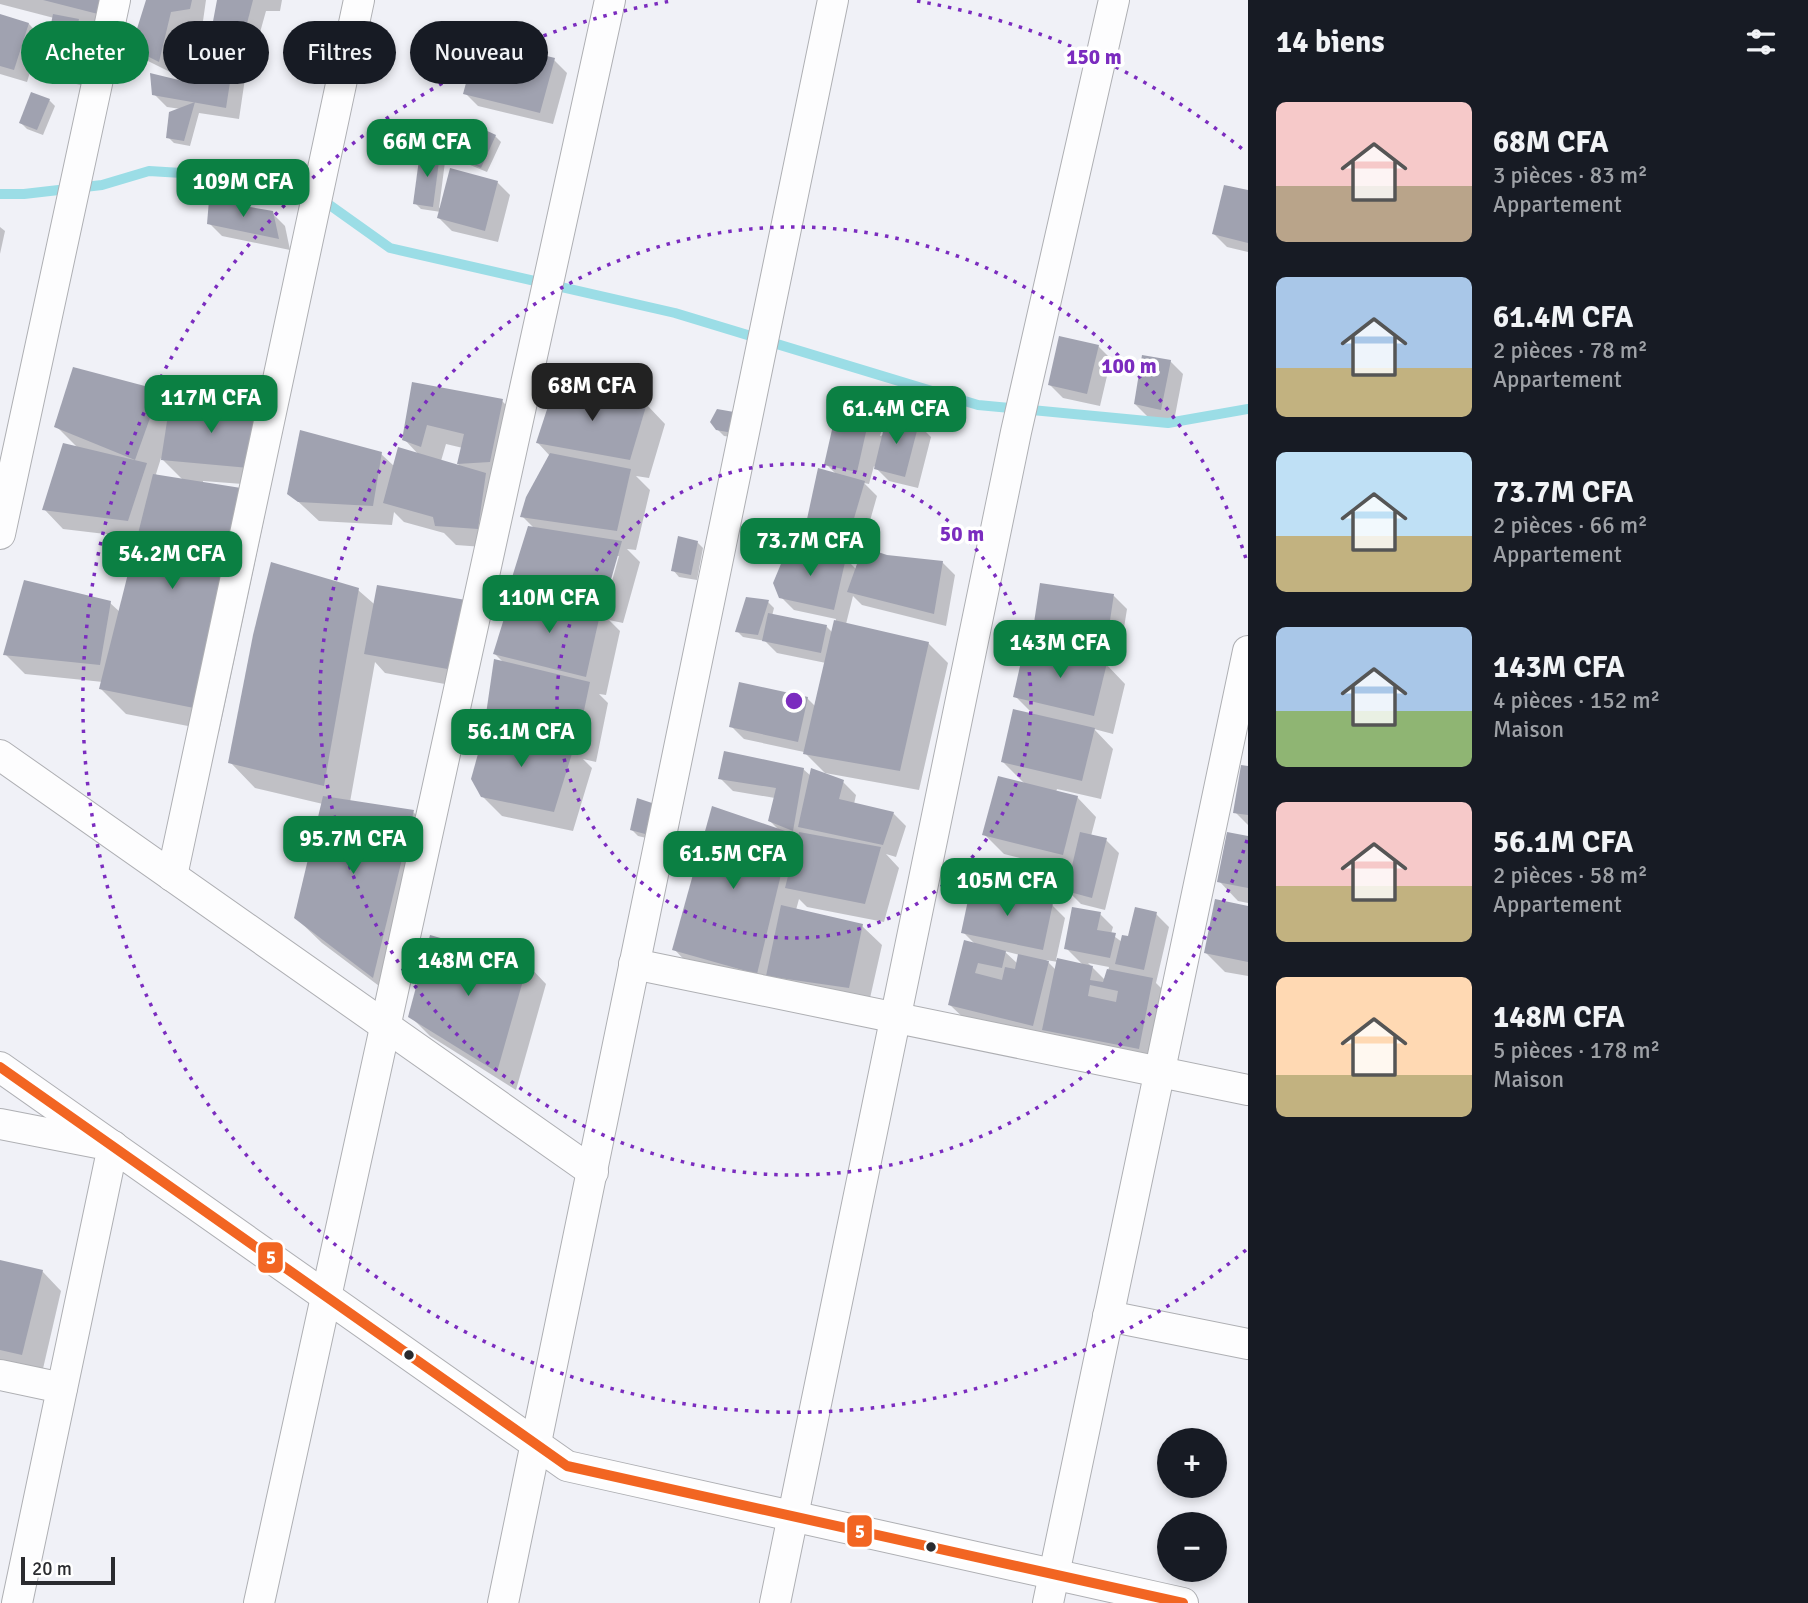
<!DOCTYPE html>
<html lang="fr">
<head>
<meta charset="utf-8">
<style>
  :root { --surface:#171b24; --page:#242831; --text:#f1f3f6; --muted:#9ea1a6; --accent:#0b8043 }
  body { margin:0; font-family:Signika,sans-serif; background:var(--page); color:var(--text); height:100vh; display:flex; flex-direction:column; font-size:26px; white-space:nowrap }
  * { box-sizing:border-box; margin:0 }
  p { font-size:23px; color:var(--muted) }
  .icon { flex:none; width:38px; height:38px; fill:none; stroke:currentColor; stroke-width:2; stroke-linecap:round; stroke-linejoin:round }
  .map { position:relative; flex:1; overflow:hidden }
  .details { display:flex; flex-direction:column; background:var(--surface); width:560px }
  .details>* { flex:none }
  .top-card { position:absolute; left:21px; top:21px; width:665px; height:63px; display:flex; gap:14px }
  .tools { position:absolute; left:1157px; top:1428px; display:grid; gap:14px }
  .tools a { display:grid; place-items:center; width:70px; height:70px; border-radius:50%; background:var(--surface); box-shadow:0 4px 10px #0003; font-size:35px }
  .scale { position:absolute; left:21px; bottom:18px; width:94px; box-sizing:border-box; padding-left:7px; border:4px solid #2a2b2f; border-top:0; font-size:19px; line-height:24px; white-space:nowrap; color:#2a2b2f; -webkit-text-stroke:5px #fff; paint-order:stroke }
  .price { position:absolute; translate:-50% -60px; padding:0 16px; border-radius:14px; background:var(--accent); color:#fff; font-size:23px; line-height:46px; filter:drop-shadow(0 2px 4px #0008) }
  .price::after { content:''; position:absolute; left:50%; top:42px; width:21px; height:16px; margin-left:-10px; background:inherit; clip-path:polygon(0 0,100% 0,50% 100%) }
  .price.current { background:#222; color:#fff }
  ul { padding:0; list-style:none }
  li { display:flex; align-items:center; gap:21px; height:175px; padding:0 28px }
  li span { display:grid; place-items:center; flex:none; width:196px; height:140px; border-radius:10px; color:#555 }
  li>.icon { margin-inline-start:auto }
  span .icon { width:84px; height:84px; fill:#fffc; stroke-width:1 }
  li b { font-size:30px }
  h2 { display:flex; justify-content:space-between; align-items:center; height:84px; padding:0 28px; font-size:30px }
  .pill { padding:0 24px; border-radius:32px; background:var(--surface); box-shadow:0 4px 10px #0003; font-size:24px; line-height:63px }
  .pill.current { background:var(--accent); color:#fff }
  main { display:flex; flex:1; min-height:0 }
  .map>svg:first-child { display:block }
  .shadow { fill:#0003; fill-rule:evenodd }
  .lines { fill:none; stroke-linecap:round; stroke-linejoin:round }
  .stream { stroke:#9bdde6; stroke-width:10 }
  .building { fill:#a0a2b0; fill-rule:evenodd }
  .minor-casing { stroke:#aeafb3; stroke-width:32 }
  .minor { stroke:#fdfdfe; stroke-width:30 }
  .bus-1-casing { stroke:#fff; stroke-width:16 }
  .bus-1 { stroke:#f26522; stroke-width:10 }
  .ring { fill:none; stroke:#7b2cbf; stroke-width:3.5; stroke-dasharray:3.5 7 }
  .bus-dot { fill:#2a2b2f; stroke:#fff; stroke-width:2.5 }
  .centre { fill:#7b2cbf; stroke:#fff; stroke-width:3.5 }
  .ring-label { font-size:21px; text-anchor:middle; font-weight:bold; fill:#7b2cbf; stroke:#fff; stroke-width:7; stroke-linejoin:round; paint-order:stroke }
  .line-badge { stroke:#fff; stroke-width:2.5 }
  .badge-label { font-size:19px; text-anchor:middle; font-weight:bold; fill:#fff }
</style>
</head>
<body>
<main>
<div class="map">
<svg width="1248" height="1603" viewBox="0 0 1248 1603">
  <rect width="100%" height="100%" fill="#f0f1f7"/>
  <!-- shadow -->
  <g class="shadow">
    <path d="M 0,0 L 125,0 L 117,33 L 82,24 L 91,33 L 81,85 L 57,80 L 44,67 L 54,18 L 0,4 Z"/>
    <path d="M 147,0 L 206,0 L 203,21 L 184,24 L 172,73 L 146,60 L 133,47 Z"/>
    <path d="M 218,0 L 282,0 L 280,11 L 266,11 L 254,54 L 225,44 L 212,31 Z"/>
    <path d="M 0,16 L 29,24 L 41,37 L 27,82 L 0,74 Z"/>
    <path d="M 234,52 L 247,65 L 239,119 L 199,113 L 190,146 L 174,143 L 168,137 L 181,109 L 167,107 L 154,94 L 188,84 Z"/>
    <path d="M 554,60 L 567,73 L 553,124 L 478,106 L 465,93 Z"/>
    <path d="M 49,100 L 55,106 L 43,135 L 27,129 L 21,123 Z"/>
    <path d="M 495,136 L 501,142 L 487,172 L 463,162 L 457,156 Z"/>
    <path d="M 439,156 L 445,162 L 439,208 L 497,182 L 510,195 L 498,242 L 452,231 L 439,218 L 441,212 L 421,209 L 415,203 Z"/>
    <path d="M 1248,192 L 1248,252 L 1227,247 L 1214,234 Z"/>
    <path d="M 272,213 L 285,226 L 290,250 L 222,236 L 209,223 Z"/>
    <path d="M 0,227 L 5,231 L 0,254 Z"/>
    <path d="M 1098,346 L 1111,359 L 1100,406 L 1063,398 L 1050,385 Z"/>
    <path d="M 1170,361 L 1183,374 L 1174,421 L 1148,417 L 1135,404 Z"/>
    <path d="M 414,384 L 502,401 L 521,420 L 497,548 L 456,545 L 444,533 L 404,522 L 394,512 L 392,525 L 319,521 L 289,493 L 381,454 L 394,466 L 419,455 L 404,439 ZM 446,444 L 463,448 L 458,466 L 441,461 Z"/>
    <path d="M 159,391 L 172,404 L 264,412 L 283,431 L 268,486 L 203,481 L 203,484 L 240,489 L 265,515 L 219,732 L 126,714 L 101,689 L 103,682 L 25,674 L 5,654 L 110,603 L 120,612 L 139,538 L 63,529 L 44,509 L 78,448 L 56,426 ZM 161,458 L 184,481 L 158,477 L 156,474 Z"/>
    <path d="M 646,404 L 665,424 L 649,478 L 636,476 L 650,490 L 636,550 L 627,549 L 640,562 L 623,623 L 609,620 L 620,631 L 606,695 L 599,694 L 608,703 L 596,762 L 583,759 L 592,768 L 573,831 L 502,816 L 482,796 L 496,729 L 487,721 L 504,663 L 495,654 L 525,600 L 511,586 L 535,529 L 522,516 L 550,456 L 538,443 ZM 616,556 L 619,556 L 603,613 L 600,612 Z"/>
    <path d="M 718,411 L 738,438 L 724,436 L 717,429 Z"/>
    <path d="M 870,412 L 883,425 L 880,436 L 918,424 L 931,437 L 918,488 L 889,481 L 874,466 L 869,484 L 864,483 L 877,496 L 862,549 L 886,557 L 942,562 L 955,575 L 946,626 L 862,605 L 853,596 L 846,624 L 928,643 L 948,663 L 919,790 L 825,773 L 804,752 L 744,739 L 731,726 L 807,698 L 816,707 L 826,663 L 777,653 L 765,641 L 743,637 L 737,631 L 768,602 L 774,608 L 772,616 L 826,626 L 833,633 L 836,619 L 794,610 L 781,597 L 846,559 L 857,570 L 860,561 L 819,546 L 806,532 L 837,475 L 826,464 Z"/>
    <path d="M 697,542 L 703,548 L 697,580 L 679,577 L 673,570 Z"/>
    <path d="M 358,590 L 472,689 L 385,673 L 375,662 L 350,802 L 413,812 L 439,837 L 399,1001 L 322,943 L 296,918 L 323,804 L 255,788 L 230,762 Z"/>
    <path d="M 1114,596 L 1127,609 L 1119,659 L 1048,649 L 1034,635 Z"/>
    <path d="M 1106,664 L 1125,684 L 1113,734 L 1094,729 L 1113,749 L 1101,799 L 1057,789 L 1056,792 L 1077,797 L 1096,817 L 1091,836 L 1106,840 L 1119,853 L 1105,910 L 1081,904 L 1068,891 L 1073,871 L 1004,854 L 984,834 L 1026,785 L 1003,762 L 1035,716 L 1015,696 Z"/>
    <path d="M 1248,768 L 1248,825 L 1235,812 Z"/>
    <path d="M 803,769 L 811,776 L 843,782 L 856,795 L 854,804 L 893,813 L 906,826 L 896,857 L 886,854 L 899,868 L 884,922 L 807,907 L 799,899 L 796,910 L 862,926 L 882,945 L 868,1007 L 693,969 L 674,949 L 781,832 L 770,821 L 775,798 L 733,791 L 720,778 Z"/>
    <path d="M 638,801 L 655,840 L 638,836 L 632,830 Z"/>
    <path d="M 1248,838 L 1248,903 L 1238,901 L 1219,881 Z"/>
    <path d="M 1052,905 L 1065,918 L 1056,960 L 1083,965 L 1066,948 L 1100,914 L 1113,927 L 1111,934 L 1122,942 L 1156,914 L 1169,927 L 1156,983 L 1172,999 L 1158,1068 L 970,1024 L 950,1005 L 976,945 L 963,932 ZM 1004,951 L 1020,955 L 1018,964 ZM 1046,960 L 1058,962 L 1057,971 ZM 1088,963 L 1109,967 L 1106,981 Z"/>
    <path d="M 1248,907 L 1248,976 L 1225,972 L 1206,953 Z"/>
    <path d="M 527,964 L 546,984 L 516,1090 L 430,1036 L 410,1016 Z"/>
    <path d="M 0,1262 L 42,1271 L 61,1291 L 42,1373 L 0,1364 Z"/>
  </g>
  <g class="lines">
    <!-- stream -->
    <path class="stream" d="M 0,194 L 24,194 L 102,185 L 149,171 L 247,177 L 317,196 L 390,248 L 675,313 L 978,405 L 1168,423 L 1248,409"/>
  </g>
  <!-- building -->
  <g class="building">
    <path d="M 43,0 L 101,0 L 98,14 Z"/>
    <path d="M 146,0 L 192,0 L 190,9 L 171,12 L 159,62 L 131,48 Z"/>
    <path d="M 217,0 L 253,0 L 242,43 L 211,32 Z"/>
    <path d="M 0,14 L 29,23 L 14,70 L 0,66 Z"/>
    <path d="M 53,14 L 79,19 L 68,73 L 42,68 Z"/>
    <path d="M 478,39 L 555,58 L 540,113 L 463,94 Z"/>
    <path d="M 201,41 L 235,50 L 226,108 L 152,95 L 150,73 L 187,82 Z"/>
    <path d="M 31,92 L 50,99 L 37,130 L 19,123 Z"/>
    <path d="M 195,102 L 184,141 L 166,138 L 169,112 Z"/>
    <path d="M 470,123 L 496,135 L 481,168 L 455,156 Z"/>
    <path d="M 420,152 L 440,154 L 433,207 L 413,204 Z"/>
    <path d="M 450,168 L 498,181 L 485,231 L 437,218 Z"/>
    <path d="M 1224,185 L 1248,190 L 1248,243 L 1212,234 Z"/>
    <path d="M 209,200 L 273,211 L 279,239 L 207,224 Z"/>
    <path d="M 1059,336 L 1099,345 L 1087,394 L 1048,385 Z"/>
    <path d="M 1142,355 L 1171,360 L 1161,410 L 1134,404 Z"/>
    <path d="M 73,367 L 160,390 L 135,460 L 54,427 Z"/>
    <path d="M 412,382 L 503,399 L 490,462 L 457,464 L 464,434 L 427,425 L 421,447 L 402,440 Z"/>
    <path d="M 555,385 L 647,403 L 630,460 L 536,443 Z"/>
    <path d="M 170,402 L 265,410 L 249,468 L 161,460 Z"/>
    <path d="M 838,403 L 871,410 L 857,472 L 824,465 Z"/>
    <path d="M 717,409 L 734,412 L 733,433 L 716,430 L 710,422 Z"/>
    <path d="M 887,415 L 919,423 L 905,477 L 874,469 Z"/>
    <path d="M 300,430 L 382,452 L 373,506 L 298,502 L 287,494 Z"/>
    <path d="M 63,443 L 147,463 L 128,521 L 42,510 Z"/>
    <path d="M 398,447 L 486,473 L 478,529 L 435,526 L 433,517 L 383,503 Z"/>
    <path d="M 550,453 L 631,469 L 617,531 L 520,517 L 526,497 Z"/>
    <path d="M 818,468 L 865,481 L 845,549 L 804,533 Z"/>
    <path d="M 153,474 L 241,488 L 194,708 L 99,689 Z"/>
    <path d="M 528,526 L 622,541 L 604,604 L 509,587 Z"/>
    <path d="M 678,536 L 698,541 L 691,575 L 671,571 Z"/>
    <path d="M 788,547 L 846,558 L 834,610 L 779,598 L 773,583 Z"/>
    <path d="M 863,547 L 887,555 L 943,561 L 934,614 L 847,592 Z"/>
    <path d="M 271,562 L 359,588 L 324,786 L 228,763 L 253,635 Z"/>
    <path d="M 24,580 L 111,601 L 100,665 L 3,655 Z"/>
    <path d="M 1040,583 L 1114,594 L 1106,647 L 1032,636 Z"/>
    <path d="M 377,585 L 466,600 L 453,670 L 364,654 Z"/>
    <path d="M 511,596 L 601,610 L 586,677 L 493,654 Z"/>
    <path d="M 746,597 L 769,600 L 758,635 L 735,632 Z"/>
    <path d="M 768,613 L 827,625 L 821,653 L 762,641 Z"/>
    <path d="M 834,620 L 929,642 L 900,771 L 803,754 Z"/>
    <path d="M 1025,644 L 1107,663 L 1094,716 L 1013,697 Z"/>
    <path d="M 494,659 L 590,682 L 577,744 L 485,721 Z"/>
    <path d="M 739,682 L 808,697 L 798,742 L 729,727 Z"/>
    <path d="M 1013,709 L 1095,728 L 1082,781 L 1001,762 Z"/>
    <path d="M 486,725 L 574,747 L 554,812 L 481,797 L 471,779 Z"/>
    <path d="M 724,751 L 804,768 L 793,831 L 768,821 L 776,788 L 718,779 Z"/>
    <path d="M 1241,765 L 1248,766 L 1248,815 L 1233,813 Z"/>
    <path d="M 811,768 L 844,780 L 839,799 L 894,812 L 883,845 L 798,827 Z"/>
    <path d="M 998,776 L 1078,796 L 1063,855 L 982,835 Z"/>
    <path d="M 323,796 L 414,810 L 373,978 L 294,918 Z"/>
    <path d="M 637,798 L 658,805 L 649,835 L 630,830 Z"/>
    <path d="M 712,806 L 791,833 L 757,974 L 672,950 Z"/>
    <path d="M 799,832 L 881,847 L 865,904 L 785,888 Z"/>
    <path d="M 1080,832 L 1107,838 L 1092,898 L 1066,891 Z"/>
    <path d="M 1227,832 L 1248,836 L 1248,888 L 1217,882 Z"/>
    <path d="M 971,886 L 1053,903 L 1043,950 L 961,933 Z"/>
    <path d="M 1215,899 L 1248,906 L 1248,962 L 1204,953 Z"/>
    <path d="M 781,905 L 863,924 L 849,988 L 766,976 Z"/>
    <path d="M 1072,907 L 1101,912 L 1097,930 L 1116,933 L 1110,958 L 1064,949 Z"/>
    <path d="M 1135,907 L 1157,912 L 1144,970 L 1115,964 L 1122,935 L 1128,936 Z"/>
    <path d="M 430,935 L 528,963 L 497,1072 L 408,1017 Z"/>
    <path d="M 964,940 L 1006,951 L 1002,968 L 978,963 L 975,973 L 1002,980 L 1005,967 L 1015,969 L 1018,954 L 1049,961 L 1033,1026 L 948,1005 Z"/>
    <path d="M 1057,958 L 1093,966 L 1090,980 L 1103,982 L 1107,969 L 1153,978 L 1139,1049 L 1042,1030 ZM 1090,985 L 1118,991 L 1116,1002 L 1088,996 Z"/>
    <path d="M 0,1260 L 43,1270 L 22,1355 L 0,1350 Z"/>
  </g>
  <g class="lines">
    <!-- minor casing -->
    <g class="minor-casing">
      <g id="minor">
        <path d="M 0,534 L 115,0"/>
        <path d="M 0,755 L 593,1172"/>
        <path d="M 172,876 L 359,0"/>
        <path d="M 634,964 L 1248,1090"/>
        <path d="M 0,1067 L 567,1466 L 1183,1603"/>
        <path d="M 0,1124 L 113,1146 L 17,1603"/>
        <path d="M 1108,1316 L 1248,1344"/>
        <path d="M 0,1375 L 62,1388"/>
        <path d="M 259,1603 L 610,0"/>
        <path d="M 503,1603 L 833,0"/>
        <path d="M 775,1603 L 1016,432 L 1114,0"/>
        <path d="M 1048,1603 L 1248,651"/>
      </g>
    </g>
    <!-- minor -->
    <use href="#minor" class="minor"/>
    <!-- bus-1 casing -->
    <g class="bus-1-casing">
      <path id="bus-1" d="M 0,1067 L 567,1466 L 1183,1603"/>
    </g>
    <!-- bus-1 -->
    <use href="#bus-1" class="bus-1"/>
  </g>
  <!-- distance rings -->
  <g class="ring">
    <circle cx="794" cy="701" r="237"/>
    <path d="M1247 840A474 474 0 1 1 1247 562"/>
    <path d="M1246 1250A711 711 0 1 1 671 1M917 1A711 711 0 0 1 1246 152"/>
  </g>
  <!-- markers -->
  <g class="bus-dot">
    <circle cx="409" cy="1355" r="6"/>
    <circle cx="931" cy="1547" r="6"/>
  </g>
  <circle cx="794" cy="701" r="10" class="centre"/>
  <g class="ring-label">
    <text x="1094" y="64">150 m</text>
    <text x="1129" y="373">100 m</text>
    <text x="962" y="541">50 m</text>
  </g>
  <g class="line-badge">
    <rect x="257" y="1241" width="27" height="33" rx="7" fill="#f26522"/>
    <rect x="846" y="1514" width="27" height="34" rx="7" fill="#f26522"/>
  </g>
  <g class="badge-label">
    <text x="271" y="1264">5</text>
    <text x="860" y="1538">5</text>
  </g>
</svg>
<div class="tools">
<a>+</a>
<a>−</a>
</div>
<div class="scale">20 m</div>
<b class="price" style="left:427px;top:179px">66M CFA</b>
<b class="price" style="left:243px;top:219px">109M CFA</b>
<b class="price current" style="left:592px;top:423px">68M CFA</b>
<b class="price" style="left:211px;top:435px">117M CFA</b>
<b class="price" style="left:896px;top:446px">61.4M CFA</b>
<b class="price" style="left:810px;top:578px">73.7M CFA</b>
<b class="price" style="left:172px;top:591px">54.2M CFA</b>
<b class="price" style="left:549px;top:635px">110M CFA</b>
<b class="price" style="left:1060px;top:680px">143M CFA</b>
<b class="price" style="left:521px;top:769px">56.1M CFA</b>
<b class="price" style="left:353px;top:876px">95.7M CFA</b>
<b class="price" style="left:733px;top:891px">61.5M CFA</b>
<b class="price" style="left:1007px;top:918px">105M CFA</b>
<b class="price" style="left:468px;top:998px">148M CFA</b>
<div class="top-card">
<a class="pill current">Acheter</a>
<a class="pill">Louer</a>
<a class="pill">Filtres</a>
<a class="pill">Nouveau</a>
</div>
</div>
<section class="details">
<h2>14 biens<svg class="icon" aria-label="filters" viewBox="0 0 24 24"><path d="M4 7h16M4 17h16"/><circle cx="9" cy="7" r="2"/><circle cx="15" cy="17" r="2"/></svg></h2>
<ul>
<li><span style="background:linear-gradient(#f6c9c9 60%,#b9a48a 0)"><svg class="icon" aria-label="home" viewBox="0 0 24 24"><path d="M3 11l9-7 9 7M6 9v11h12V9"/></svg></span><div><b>68M CFA</b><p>3 pièces · 83 m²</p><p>Appartement</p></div></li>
<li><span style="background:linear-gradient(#a9c7e8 65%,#c2b280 0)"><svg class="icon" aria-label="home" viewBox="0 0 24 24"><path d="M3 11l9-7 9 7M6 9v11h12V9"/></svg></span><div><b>61.4M CFA</b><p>2 pièces · 78 m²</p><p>Appartement</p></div></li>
<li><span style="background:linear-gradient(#bfe0f5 60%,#c2b280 0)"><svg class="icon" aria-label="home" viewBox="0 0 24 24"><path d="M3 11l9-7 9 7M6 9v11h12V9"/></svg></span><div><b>73.7M CFA</b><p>2 pièces · 66 m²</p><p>Appartement</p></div></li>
<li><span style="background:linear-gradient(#a9c7e8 60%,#8fb573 0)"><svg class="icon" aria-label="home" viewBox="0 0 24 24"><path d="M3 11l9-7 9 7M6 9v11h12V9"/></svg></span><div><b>143M CFA</b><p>4 pièces · 152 m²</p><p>Maison</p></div></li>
<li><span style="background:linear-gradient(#f6c9c9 60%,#c2b280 0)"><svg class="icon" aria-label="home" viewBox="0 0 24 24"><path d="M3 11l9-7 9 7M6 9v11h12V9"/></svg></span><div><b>56.1M CFA</b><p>2 pièces · 58 m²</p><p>Appartement</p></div></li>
<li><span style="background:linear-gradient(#ffd9b3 70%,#c2b280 0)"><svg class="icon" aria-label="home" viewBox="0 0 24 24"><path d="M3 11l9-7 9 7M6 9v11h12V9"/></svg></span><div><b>148M CFA</b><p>5 pièces · 178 m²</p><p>Maison</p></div></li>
</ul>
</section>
</main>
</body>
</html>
